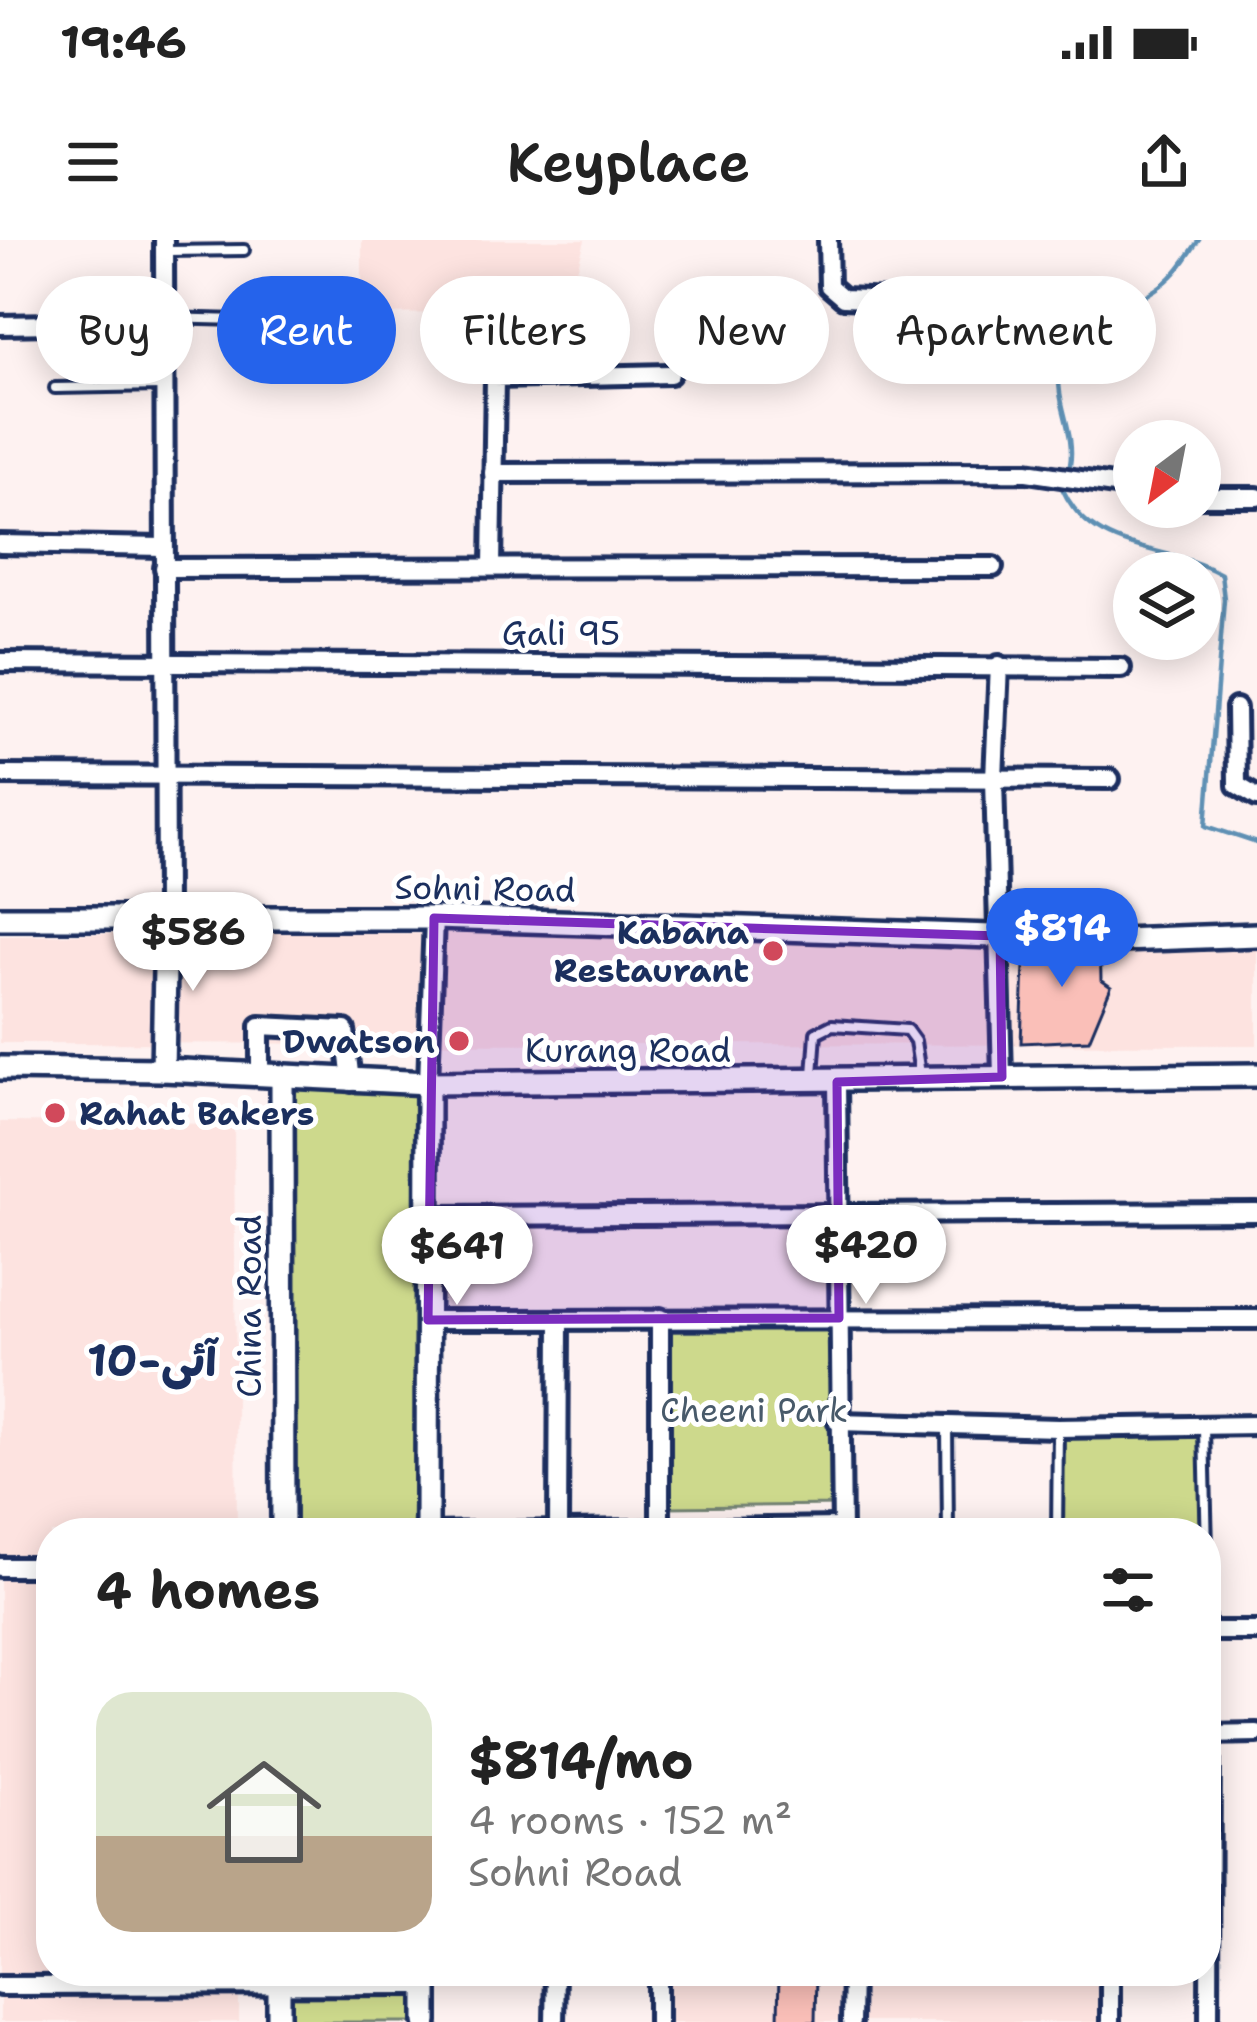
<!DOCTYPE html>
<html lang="en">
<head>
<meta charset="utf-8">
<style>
  :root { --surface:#fff; --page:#f2f2f2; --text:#222; --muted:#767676; --line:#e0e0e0; --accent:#2563eb }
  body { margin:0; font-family:"Shantell Sans","Playpen Sans Arabic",sans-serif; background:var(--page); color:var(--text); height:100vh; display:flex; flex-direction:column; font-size:45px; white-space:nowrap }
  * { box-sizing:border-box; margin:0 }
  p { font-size:39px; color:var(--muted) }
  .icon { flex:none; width:66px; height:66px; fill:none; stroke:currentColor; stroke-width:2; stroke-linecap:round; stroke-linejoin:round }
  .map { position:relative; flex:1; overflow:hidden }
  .drawer { position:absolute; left:36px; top:1278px; width:1185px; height:468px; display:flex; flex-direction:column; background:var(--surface); border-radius:48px; box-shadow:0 6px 30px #0003 }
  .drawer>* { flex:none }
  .top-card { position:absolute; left:36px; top:36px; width:1185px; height:108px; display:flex; gap:24px }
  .needle { width:78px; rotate:212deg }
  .tools { position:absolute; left:1113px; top:180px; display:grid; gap:24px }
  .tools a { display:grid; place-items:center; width:108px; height:108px; border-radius:50%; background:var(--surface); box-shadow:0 6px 30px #0003; font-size:60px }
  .price { position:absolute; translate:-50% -102px; padding:0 27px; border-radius:42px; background:#fff; color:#222; font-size:39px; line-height:78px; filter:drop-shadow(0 3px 6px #0008) }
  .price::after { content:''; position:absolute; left:50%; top:72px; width:36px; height:27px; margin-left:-18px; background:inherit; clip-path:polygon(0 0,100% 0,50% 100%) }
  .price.on { background:var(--accent); color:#fff }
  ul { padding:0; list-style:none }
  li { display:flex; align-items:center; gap:36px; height:300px; padding:0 60px }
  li+li { border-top:3px solid var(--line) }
  li span { display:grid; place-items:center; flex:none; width:336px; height:240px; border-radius:36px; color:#555 }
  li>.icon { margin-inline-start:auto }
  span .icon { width:144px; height:144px; fill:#fffc; stroke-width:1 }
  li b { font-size:51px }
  h2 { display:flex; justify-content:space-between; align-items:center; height:144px; padding:0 60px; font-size:51px }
  .chip { padding:0 42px; border-radius:54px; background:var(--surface); box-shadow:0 6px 30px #0003; font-size:42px; line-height:108px }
  .chip.on { background:var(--accent); color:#fff }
  .status { display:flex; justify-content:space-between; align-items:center; height:84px; padding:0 60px; background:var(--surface); direction:ltr }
  .status svg { height:33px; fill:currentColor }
  header { display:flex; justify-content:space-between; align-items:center; height:156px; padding:0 60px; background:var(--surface); font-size:54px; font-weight:600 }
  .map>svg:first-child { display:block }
  .built { fill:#fde3e0 }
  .green { fill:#cdd98c; stroke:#748475; stroke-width:3 }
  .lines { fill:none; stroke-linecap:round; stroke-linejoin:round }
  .stream { stroke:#5f90b4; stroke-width:4.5 }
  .building { fill:#fabfb8; stroke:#1b2f5e; stroke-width:3 }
  .service-casing { stroke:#1b2f5e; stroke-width:16 }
  .minor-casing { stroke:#1b2f5e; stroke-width:26 }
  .tertiary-casing { stroke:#1b2f5e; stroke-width:30 }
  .service { stroke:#fff; stroke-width:8 }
  .minor { stroke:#fff; stroke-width:16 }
  .tertiary { stroke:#fff; stroke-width:21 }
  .marked { fill:#7b2cbf; fill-opacity:0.2; stroke:#7b2cbf; stroke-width:9; stroke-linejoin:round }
  .poi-dot { fill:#d1495b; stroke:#fff; stroke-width:4.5 }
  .labels { text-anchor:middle; stroke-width:10; stroke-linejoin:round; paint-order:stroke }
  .street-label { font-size:33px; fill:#1b2f5e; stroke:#fff }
  .poi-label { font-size:33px; font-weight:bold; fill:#1b2f5e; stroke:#fff; text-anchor:end }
  .park-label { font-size:33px; fill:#485a6a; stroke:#fff }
  .district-label { font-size:45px; font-weight:bold; fill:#1b2f5e; stroke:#fff }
</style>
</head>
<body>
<div class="status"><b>19:46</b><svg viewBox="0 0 49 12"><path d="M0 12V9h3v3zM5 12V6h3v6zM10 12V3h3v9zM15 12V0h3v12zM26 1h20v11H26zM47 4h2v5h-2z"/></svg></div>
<header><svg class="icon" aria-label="menu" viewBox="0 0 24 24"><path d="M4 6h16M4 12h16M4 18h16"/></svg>Keyplace<svg class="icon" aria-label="share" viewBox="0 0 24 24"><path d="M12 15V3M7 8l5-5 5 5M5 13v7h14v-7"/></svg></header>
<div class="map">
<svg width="1257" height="1782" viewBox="0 0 1257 1782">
  <rect width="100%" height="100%" fill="#fef2f1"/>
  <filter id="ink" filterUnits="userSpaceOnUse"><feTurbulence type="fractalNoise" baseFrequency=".00833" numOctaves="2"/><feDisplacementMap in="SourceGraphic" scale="24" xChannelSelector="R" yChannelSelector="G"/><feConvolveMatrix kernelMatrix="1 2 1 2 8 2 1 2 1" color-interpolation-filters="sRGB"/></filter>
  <g filter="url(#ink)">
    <!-- built -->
    <g class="built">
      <path d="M 362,0 L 585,0 L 566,72 L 362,74 Z"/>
      <path d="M 239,692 L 1257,700 L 1257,805 L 0,803 L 0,695 Z"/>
      <path d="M 0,882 L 234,884 L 237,1293 L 51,1293 L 51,1731 L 239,1731 L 239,1782 L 0,1782 Z"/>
      <path d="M 664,1731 L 847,1731 L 846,1782 L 663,1782 Z"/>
      <path d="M 858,1731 L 1104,1731 L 1103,1782 L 857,1782 Z"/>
    </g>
    <!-- green -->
    <g class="green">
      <path d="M 291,846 L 418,849 L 413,1293 L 293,1293 Z"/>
      <path d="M 844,1075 L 842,1265 L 667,1267 L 662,1076 Z"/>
      <path d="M 1061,1183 L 1207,1183 L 1206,1293 L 1060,1293 Z"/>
      <path d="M 285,1731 L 420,1731 L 419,1782 L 286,1782 Z"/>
    </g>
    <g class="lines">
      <!-- stream -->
      <g class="stream">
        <path d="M 1070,225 C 1076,190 1054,162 1060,126 C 1070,74 1137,71 1171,37 C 1182,27 1190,12 1199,0"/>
        <path d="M 1062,248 C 1093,317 1165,302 1221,334 L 1224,359 L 1206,586 L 1257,603"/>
      </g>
    </g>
    <!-- building -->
    <g class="building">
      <path d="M 1025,700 L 1100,700 L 1101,740 L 1111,747 L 1089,800 L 1021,803 Z"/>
      <path d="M 779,1731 L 816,1731 L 815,1782 L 778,1782 Z"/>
      <path d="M 1059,1731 L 1092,1731 L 1093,1741 L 1059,1736 Z"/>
    </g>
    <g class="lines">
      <!-- service casing -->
      <g class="service-casing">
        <g id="service">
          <path d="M 167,11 L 244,10"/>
          <path d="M 163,78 L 350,83"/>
          <path d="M 55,148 L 161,146"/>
          <path d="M 813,835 L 816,793 L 832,785 L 907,790 L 915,801 L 920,834"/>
          <path d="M 947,1187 L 948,1293"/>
          <path d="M 1204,1189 L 1209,1390"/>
          <path d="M 1057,1293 L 1058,1188"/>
        </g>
      </g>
      <!-- minor casing -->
      <g class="minor-casing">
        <g id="minor">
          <path d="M 164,0 L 166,677"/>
          <path d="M 828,0 L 829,46 L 843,58 L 1013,65"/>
          <path d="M 0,85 L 161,82"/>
          <path d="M 493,233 L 1027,232 L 1134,248"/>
          <path d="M 1200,257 L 1257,257"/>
          <path d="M 0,304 L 163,307"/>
          <path d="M 492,326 L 495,138 L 670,134"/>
          <path d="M 164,328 L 993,327"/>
          <path d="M 0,422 L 1121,428"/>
          <path d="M 999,425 L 994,538 L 1002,837"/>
          <path d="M 1236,468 L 1237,545 L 1257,557"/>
          <path d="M 0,535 L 1110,539"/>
          <path d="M 260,836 L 260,786 L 345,790 L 351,842"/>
          <path d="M 837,842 L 842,1293"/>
          <path d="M 428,843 L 434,678"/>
          <path d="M 430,976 L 1257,972"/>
          <path d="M 428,1080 L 1257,1079"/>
          <path d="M 838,1182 L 1058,1188 L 1257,1185"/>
          <path d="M 660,1290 L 660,1078"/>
          <path d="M 558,1292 L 559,1080"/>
          <path d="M 427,1293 L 842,1287"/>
          <path d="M 0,1327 L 51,1327"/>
          <path d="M 1206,1391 L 1257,1391"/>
          <path d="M 1206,1494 L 1257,1493"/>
          <path d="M 0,1746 L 426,1745"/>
          <path d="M 554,1782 L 555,1731"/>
          <path d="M 658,1782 L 658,1731"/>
          <path d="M 851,1782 L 852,1731"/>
          <path d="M 1110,1782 L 1110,1731"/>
          <path d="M 1209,1782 L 1210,1493"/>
        </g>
      </g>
      <!-- tertiary casing -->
      <g class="tertiary-casing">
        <g id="tertiary">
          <path d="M 0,678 L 434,678 L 1120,700 L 1257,695"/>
          <path d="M 0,828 L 163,830 L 428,843 L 1257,835"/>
          <path d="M 163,830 L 166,677"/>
          <path d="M 282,840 L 283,1293"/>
          <path d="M 427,1293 L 428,843"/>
          <path d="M 279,1731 L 279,1782"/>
          <path d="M 426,1782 L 426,1731"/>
        </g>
      </g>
      <!-- service -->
      <use href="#service" class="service"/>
      <!-- minor -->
      <use href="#minor" class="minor"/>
      <!-- tertiary -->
      <use href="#tertiary" class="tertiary"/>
    </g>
  </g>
  <!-- marked area -->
  <path class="marked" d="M 434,678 L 1000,696 L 1002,837 L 837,842 L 839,1078 L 428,1080 Z"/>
  <!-- markers -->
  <g class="poi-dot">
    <circle cx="773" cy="711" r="12"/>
    <circle cx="459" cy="801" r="12"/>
    <circle cx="55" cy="873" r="12"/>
  </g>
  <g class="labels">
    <!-- street labels -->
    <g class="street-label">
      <text x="561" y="405">Gali 95</text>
      <text transform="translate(485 648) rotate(1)" y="12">Sohni Road</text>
      <text x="628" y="822">Kurang Road</text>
      <text transform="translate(249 1066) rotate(-90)" y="12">China Road</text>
    </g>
    <!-- poi labels -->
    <g class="poi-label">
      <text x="749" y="704">Kabana<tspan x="749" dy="38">Restaurant</tspan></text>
      <text x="435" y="813">Dwatson</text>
      <text x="79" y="885" text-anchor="start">Rahat Bakers</text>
    </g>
    <!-- park labels -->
    <g class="park-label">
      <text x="754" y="1182">Cheeni Park</text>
    </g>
    <!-- district labels -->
    <g class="district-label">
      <text x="152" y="1136">آئی-10</text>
    </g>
  </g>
</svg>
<div class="tools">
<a><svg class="needle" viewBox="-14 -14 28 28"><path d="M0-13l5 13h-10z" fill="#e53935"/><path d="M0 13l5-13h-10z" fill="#767676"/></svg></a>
<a><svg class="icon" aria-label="layers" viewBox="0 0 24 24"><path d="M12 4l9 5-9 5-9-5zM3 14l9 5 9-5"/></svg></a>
</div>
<b class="price on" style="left:1062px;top:750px">$814</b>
<b class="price" style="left:193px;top:754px">$586</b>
<b class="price" style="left:866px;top:1067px">$420</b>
<b class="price" style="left:457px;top:1068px">$641</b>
<div class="top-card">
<a class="chip">Buy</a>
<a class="chip on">Rent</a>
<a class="chip">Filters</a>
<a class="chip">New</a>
<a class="chip">Apartment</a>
</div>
<section class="drawer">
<h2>4 homes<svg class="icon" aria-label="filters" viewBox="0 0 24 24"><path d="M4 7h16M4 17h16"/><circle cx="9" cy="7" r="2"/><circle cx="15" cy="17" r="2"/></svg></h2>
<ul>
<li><span style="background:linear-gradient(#dfe7d0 60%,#b9a48a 0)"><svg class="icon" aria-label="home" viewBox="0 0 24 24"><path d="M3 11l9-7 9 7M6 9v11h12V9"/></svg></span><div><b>$814/mo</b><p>4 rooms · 152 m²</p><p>Sohni Road</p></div></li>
</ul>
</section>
</div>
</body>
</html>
